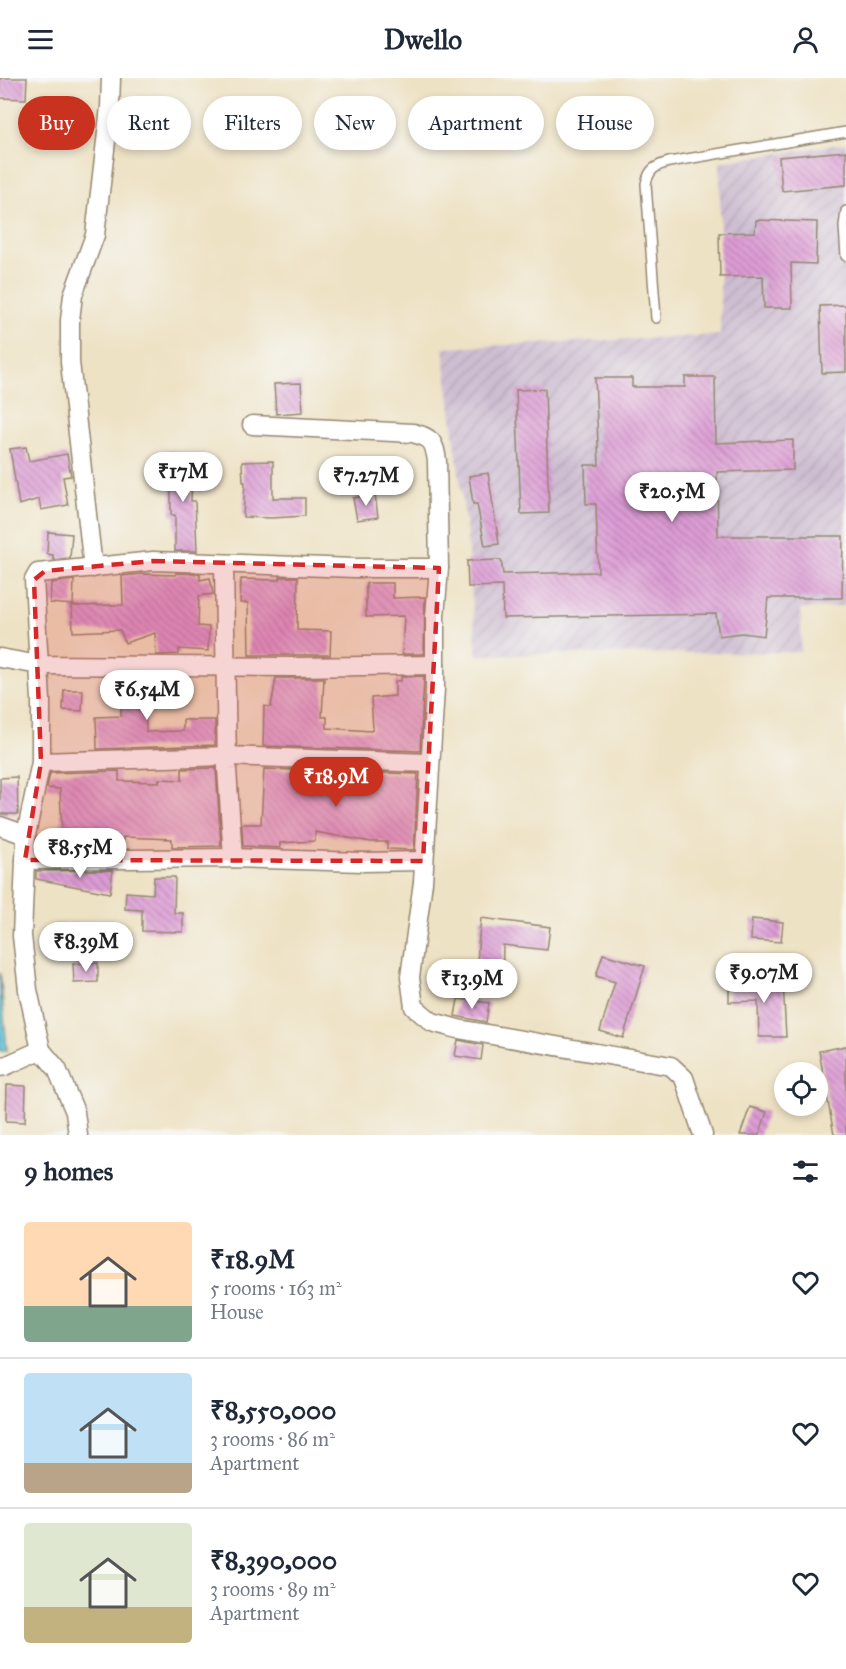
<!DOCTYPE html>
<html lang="en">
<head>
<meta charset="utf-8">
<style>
  :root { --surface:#fff; --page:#f6f6f7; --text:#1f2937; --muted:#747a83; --line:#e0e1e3; --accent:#c8321e }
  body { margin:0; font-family:"IM FELL Great Primer",serif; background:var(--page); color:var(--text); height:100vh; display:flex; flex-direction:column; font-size:22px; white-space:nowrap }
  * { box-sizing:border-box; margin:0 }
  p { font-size:20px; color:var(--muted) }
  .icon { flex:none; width:33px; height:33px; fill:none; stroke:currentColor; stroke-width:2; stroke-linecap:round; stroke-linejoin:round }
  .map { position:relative; height:1057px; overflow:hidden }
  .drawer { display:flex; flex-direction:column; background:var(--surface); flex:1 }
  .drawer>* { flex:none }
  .banner { position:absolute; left:18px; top:18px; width:810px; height:54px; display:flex; gap:12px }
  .buttons { position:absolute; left:774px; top:984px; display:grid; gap:12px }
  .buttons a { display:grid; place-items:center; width:54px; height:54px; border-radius:50%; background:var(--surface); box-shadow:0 3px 9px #0003; font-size:30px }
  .price { position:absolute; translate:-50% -51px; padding:0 14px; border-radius:21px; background:#fff; color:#222; font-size:20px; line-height:39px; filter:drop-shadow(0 2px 3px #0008) }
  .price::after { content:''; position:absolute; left:50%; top:36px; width:18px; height:14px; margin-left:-9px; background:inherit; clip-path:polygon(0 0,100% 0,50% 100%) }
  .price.on { background:var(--accent); color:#fff }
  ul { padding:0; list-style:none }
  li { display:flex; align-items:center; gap:18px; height:150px; padding:0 24px }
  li+li { border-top:2px solid var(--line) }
  li span { display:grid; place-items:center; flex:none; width:168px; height:120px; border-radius:6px; color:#555 }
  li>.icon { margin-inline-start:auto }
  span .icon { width:72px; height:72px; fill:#fffc; stroke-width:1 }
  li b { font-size:26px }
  h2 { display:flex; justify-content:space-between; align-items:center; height:72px; padding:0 24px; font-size:26px }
  .chip { padding:0 21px; border-radius:27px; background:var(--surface); box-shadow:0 3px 9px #0003; font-size:21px; line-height:54px }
  .chip.on { background:var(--accent); color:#fff }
  header { display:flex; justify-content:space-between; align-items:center; height:78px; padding:0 24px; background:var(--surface); font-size:27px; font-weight:800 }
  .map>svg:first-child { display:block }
  .industrial { fill:url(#industrial-furrows) }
  .water { fill:url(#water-ripples); stroke:#4d787c; stroke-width:1.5 }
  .building { fill:url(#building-back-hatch) }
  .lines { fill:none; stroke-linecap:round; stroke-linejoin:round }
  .service-casing { stroke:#948671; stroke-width:12 }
  .minor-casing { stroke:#948671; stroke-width:21 }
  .service { stroke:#fff; stroke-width:9 }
  .minor { stroke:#fff; stroke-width:18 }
  .marked { fill:#d62828; fill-opacity:0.2; stroke:#d62828; stroke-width:4.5; stroke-dasharray:12 8; stroke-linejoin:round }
</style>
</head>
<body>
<header><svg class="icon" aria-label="menu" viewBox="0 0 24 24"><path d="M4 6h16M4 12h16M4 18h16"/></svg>Dwello<svg class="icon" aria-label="person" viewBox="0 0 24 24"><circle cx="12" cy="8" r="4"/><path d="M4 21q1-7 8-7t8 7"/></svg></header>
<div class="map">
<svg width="846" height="1057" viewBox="0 0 846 1057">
  <defs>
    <pattern id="industrial-furrows" width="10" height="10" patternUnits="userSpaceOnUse" patternTransform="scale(1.5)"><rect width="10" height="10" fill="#cebed2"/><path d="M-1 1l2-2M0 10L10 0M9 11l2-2" fill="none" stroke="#b2a3b4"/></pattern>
    <pattern id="water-ripples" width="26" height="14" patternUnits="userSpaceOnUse" patternTransform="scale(1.5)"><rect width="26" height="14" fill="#5fc6db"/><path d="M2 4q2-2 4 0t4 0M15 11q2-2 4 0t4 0" fill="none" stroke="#50a1b1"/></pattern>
    <pattern id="building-back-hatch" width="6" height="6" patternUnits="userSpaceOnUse" patternTransform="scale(1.5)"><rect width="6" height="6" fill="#dd9cd5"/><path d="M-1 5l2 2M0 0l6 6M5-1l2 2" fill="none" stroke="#b47fac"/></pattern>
  </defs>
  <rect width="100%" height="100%" fill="#f6f6f2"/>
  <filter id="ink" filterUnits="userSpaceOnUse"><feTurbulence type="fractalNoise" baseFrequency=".0167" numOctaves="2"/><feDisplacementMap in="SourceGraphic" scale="12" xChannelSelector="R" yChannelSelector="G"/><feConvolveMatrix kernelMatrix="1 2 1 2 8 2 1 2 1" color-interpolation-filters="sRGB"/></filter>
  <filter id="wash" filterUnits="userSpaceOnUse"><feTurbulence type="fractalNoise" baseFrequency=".008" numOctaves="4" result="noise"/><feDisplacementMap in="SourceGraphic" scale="24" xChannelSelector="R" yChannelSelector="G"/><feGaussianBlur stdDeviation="1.35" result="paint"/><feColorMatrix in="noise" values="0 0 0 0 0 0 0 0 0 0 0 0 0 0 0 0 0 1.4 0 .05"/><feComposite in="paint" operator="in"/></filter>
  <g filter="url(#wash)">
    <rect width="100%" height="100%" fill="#eee2c4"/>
    <!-- industrial -->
    <path class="industrial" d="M 846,65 L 846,528 L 801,531 L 801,574 L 477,577 L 466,449 L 443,270 L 720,257 L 720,84 Z"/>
    <!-- water -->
    <path class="water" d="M 0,894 L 7,973 L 0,973 Z"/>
    <g id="blocks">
      <!-- building -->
      <g class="building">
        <path d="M 0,0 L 27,0 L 26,21 L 0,20 Z"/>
        <path d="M 846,73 L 846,107 L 782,113 L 779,79 Z"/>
        <path d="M 756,142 L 817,144 L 816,186 L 791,185 L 792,230 L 764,230 L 763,198 L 720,199 L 719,155 L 755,154 Z"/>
        <path d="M 846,227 L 846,294 L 822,295 L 820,228 Z"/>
        <path d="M 685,299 L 715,299 L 716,365 L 793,362 L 793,392 L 717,394 L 718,458 L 843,458 L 842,520 L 768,520 L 764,558 L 742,555 L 719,558 L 716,536 L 503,540 L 502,508 L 468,509 L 467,483 L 501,482 L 503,496 L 598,494 L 596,426 L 586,426 L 585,387 L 599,387 L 595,300 L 632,300 L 632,309 L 685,309 Z"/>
        <path d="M 301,305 L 303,334 L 276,336 L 274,306 Z"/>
        <path d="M 545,311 L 549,435 L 521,436 L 516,312 Z"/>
        <path d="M 26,369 L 29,383 L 67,376 L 71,398 L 63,399 L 68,427 L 41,432 L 39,421 L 19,427 L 10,371 Z"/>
        <path d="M 171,377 L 193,378 L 191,423 L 195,423 L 197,473 L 175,473 L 175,437 L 171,437 L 171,410 L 169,410 Z"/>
        <path d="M 273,383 L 273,420 L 305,420 L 305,438 L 272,440 L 243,439 L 245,404 L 243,404 L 242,384 Z"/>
        <path d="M 488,395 L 499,466 L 485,468 L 477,426 L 473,426 L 469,398 Z"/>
        <path d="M 375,416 L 378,439 L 357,442 L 353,420 Z"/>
        <path d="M 48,454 L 72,456 L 70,480 L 53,482 L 53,477 L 47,476 Z"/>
        <path d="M 176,495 L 200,496 L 200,502 L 210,500 L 213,516 L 199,518 L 198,548 L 209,549 L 208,573 L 179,571 L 179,576 L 156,577 L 155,555 L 125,565 L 120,552 L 73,554 L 72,528 L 123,527 L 122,498 L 142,496 L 176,497 Z"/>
        <path d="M 280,499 L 298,499 L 297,552 L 331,553 L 330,577 L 249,577 L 248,525 L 240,525 L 241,501 L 280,502 Z"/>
        <path d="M 74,502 L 73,527 L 50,525 L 51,505 Z"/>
        <path d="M 366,505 L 393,505 L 393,520 L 425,519 L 424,576 L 402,576 L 404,538 L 366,539 Z"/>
        <path d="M 424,598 L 420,673 L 263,668 L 264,628 L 271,629 L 276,600 L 324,600 L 322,639 L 327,639 L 327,650 L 371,653 L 373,651 L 371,620 L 395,618 L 395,603 L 401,603 L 401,599 Z"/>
        <path d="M 121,599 L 163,599 L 165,617 L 145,619 L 146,654 L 183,653 L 183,642 L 215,642 L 215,667 L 97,671 L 96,639 L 121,638 Z"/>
        <path d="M 64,612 L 83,612 L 82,633 L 63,632 Z"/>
        <path d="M 216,690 L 221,768 L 172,769 L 172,761 L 123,759 L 123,770 L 73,770 L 73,755 L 62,756 L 60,711 L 47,710 L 50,695 L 119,693 L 119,703 L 159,704 L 159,701 L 182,702 L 182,691 Z"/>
        <path d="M 264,691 L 418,696 L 414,772 L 387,771 L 387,764 L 371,764 L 315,754 L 315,763 L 280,765 L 280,770 L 243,768 L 242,746 L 261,746 Z"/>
        <path d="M 17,699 L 18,736 L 0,736 L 0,700 Z"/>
        <path d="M 113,792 L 110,815 L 36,801 L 36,793 Z"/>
        <path d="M 154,799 L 175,799 L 174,835 L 183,835 L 183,854 L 142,853 L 142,832 L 125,831 L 126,814 L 153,816 Z"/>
        <path d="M 481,840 L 550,849 L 547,872 L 503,867 L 502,912 L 476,912 L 478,868 Z"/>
        <path d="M 752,841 L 783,844 L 781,864 L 751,862 Z"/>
        <path d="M 76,846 L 76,877 L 53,878 L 52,847 Z"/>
        <path d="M 603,876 L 645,888 L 623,960 L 600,953 L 615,904 L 596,898 Z"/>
        <path d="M 98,885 L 98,904 L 74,905 L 73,886 Z"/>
        <path d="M 783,903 L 786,959 L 759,959 L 758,923 L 729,924 L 729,904 Z"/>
        <path d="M 458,921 L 489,925 L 486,944 L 455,938 Z"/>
        <path d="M 458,962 L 483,967 L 481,982 L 455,978 Z"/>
        <path d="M 846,968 L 846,1057 L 834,1057 L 819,973 Z"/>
        <path d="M 7,1007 L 26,1008 L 25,1044 L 6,1043 Z"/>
        <path d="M 750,1029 L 767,1034 L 759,1057 L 740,1057 Z"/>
      </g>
    </g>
  </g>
  <g filter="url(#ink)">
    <use href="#blocks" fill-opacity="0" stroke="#948671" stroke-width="1.5"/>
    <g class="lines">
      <!-- service casing -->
      <g class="service-casing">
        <g id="service">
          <path d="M 846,133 L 844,148 L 846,178"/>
          <path d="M 656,240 L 646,106 C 649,91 655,88 669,84 L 846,54"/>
        </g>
      </g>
      <!-- minor casing -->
      <g class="minor-casing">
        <g id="minor">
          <path d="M 252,347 L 413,355 C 432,360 434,363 437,383 L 439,490 L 435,538 L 435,611 L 423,804 L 410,899 L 414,929 L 432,944 L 458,951 L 671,988 L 684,1000 L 703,1057"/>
          <path d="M 224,486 L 227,691 L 233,780"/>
          <path d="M 93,490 L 70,284 L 70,242 L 73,217 L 95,157 L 110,29 L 111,0"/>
          <path d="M 0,580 L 39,587 L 294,589 L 435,587"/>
          <path d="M 41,684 L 227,678 L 429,685"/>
          <path d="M 0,748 L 26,757"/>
          <path d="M 25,782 L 233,780 L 362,784 L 423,783"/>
          <path d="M 0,989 L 5,988 L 41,972"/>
          <path d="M 78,1057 L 75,1034 L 57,991 L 41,972 L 28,912 L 22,858 L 26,757 L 41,684 L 41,622 L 34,502 L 38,495 L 153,483 L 355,490 L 439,490"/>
        </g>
      </g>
      <!-- service -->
      <use href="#service" class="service"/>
      <!-- minor -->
      <use href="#minor" class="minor"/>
    </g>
  </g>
  <!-- marked area -->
  <path class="marked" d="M 153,483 L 439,490 L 423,783 L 25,782 L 41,684 L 34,502 L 45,493 Z"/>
</svg>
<div class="buttons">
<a><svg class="icon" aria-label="locate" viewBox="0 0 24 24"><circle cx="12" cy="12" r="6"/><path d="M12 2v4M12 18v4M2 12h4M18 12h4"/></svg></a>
</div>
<b class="price" style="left:183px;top:425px">₹17M</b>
<b class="price" style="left:366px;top:429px">₹7.27M</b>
<b class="price" style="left:672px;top:445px">₹20.5M</b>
<b class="price" style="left:147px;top:643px">₹6.54M</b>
<b class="price on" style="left:336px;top:730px">₹18.9M</b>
<b class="price" style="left:80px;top:801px">₹8.55M</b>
<b class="price" style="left:86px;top:895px">₹8.39M</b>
<b class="price" style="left:764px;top:926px">₹9.07M</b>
<b class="price" style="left:472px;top:932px">₹13.9M</b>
<div class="banner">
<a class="chip on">Buy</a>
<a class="chip">Rent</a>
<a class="chip">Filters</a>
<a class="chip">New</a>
<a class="chip">Apartment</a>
<a class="chip">House</a>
</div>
</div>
<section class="drawer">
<h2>9 homes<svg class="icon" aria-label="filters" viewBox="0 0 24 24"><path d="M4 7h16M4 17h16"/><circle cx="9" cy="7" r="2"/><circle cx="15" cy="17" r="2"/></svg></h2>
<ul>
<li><span style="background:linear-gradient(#ffd9b3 70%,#7fa58c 0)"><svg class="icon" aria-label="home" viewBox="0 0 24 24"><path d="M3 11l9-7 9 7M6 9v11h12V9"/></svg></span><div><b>₹18.9M</b><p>5 rooms · 163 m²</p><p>House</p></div><svg class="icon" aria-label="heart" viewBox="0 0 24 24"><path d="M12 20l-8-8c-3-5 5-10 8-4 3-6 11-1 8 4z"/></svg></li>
<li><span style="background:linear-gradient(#bfe0f5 75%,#b9a48a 0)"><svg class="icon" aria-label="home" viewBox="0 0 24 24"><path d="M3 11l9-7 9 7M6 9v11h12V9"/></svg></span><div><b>₹8,550,000</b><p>3 rooms · 86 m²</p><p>Apartment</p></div><svg class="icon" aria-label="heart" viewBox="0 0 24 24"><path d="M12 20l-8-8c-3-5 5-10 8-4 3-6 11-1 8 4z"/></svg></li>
<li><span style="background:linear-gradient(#dfe7d0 70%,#c2b280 0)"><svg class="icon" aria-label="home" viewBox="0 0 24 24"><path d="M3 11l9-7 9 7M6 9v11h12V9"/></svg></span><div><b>₹8,390,000</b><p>3 rooms · 89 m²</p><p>Apartment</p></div><svg class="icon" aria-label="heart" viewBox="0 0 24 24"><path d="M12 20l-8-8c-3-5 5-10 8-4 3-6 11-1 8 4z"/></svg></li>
</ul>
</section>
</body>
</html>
